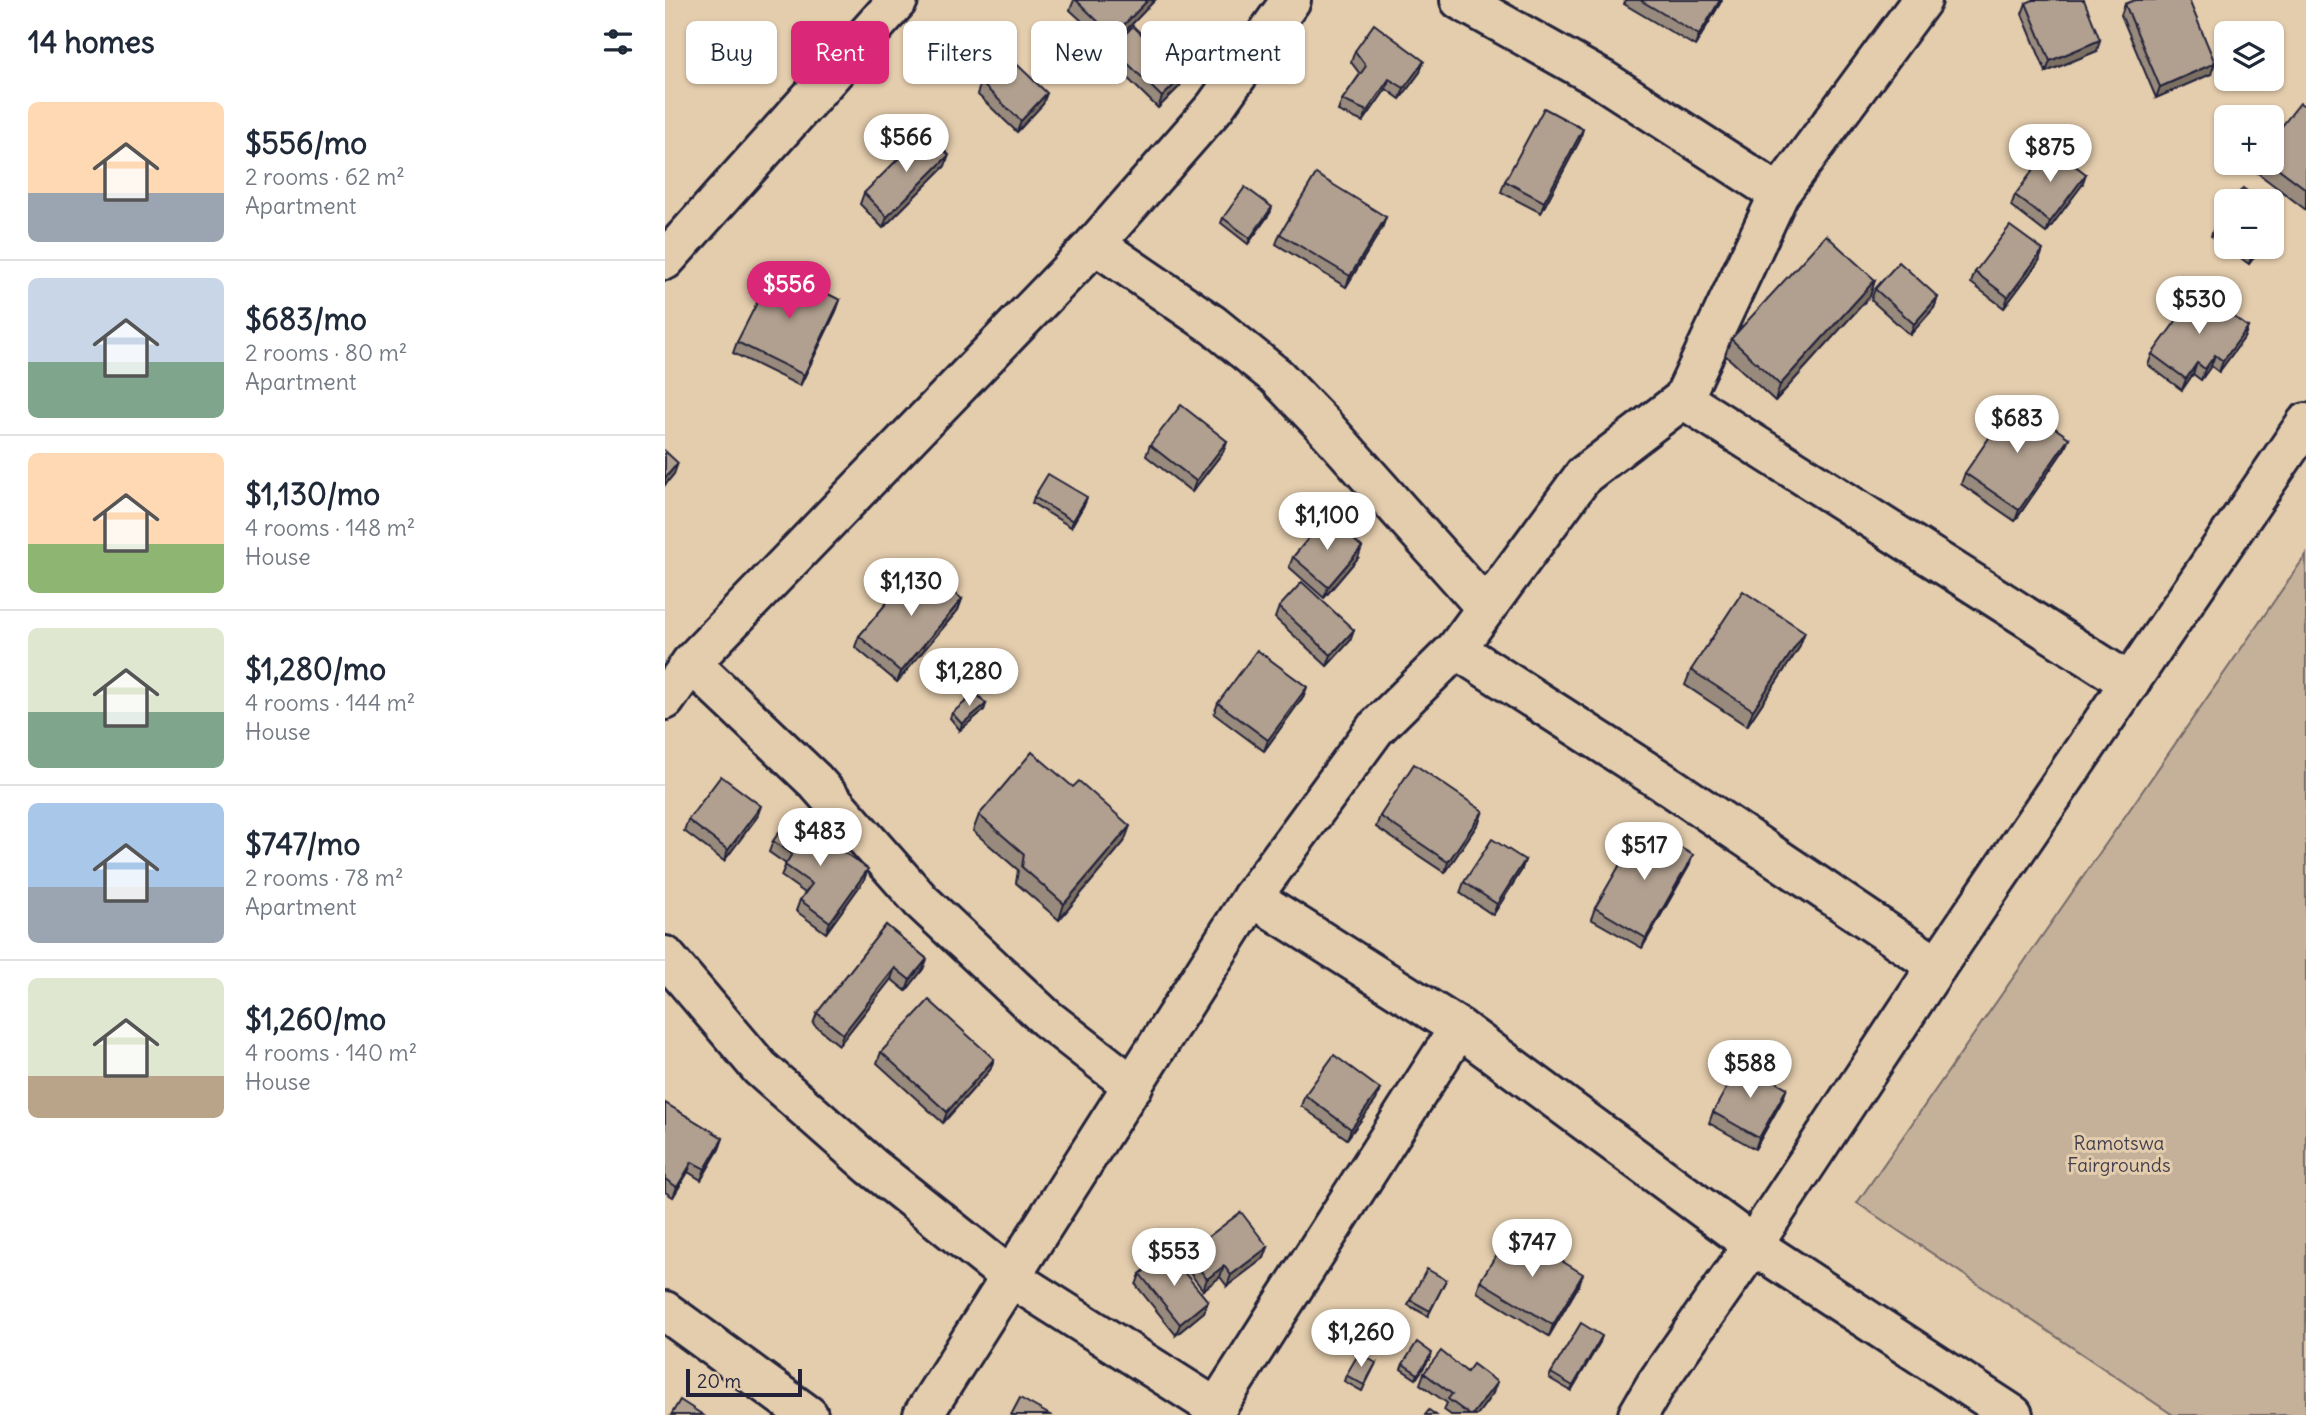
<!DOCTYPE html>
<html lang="en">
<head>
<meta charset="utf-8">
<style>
  :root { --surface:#fff; --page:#f6f6f7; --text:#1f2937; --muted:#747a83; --line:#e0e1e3; --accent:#db2777 }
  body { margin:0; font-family:Delius,sans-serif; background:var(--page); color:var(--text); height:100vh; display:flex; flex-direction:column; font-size:26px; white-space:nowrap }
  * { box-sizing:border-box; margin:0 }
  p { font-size:23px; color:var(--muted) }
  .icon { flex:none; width:38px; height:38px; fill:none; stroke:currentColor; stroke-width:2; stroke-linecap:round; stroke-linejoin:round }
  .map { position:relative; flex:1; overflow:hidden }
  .panel { display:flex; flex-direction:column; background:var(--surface); width:665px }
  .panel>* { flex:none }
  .banner { position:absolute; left:21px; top:21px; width:665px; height:63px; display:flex; gap:14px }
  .buttons { position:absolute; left:1549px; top:21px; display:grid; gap:14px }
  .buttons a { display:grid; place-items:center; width:70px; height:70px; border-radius:10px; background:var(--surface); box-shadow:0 2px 5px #0004; font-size:35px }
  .scale { position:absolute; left:21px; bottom:18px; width:116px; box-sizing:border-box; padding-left:7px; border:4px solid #22223b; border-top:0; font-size:19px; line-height:24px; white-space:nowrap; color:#22223b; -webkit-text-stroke:5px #e4cdad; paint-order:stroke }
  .price { position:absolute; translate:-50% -60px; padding:0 16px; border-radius:24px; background:#fff; color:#222; font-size:23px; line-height:46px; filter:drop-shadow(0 2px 4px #0008) }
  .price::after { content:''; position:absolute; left:50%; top:42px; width:21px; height:16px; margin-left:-10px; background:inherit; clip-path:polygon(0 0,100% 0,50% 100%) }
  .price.active { background:var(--accent); color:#fff }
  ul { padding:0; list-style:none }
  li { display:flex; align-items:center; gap:21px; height:175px; padding:0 28px }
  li+li { border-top:2px solid var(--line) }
  li span { display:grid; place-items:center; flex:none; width:196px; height:140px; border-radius:10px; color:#555 }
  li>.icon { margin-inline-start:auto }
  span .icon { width:84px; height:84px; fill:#fffc; stroke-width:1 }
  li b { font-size:30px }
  h2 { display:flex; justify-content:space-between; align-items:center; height:84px; padding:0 28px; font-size:30px }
  .pill { padding:0 24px; border-radius:10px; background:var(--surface); box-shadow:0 2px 5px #0004; font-size:24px; line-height:63px }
  .pill.active { background:var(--accent); color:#fff }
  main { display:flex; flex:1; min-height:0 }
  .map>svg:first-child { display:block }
  .green { fill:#c5b19a; stroke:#746a6a; stroke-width:2 }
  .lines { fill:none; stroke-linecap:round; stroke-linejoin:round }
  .minor-casing { stroke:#22223b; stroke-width:44 }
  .minor { stroke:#e4cdad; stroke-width:38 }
  .wall { fill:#988a7b; stroke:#22223b; stroke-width:2 }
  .shaded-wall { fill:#7c7064; stroke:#22223b; stroke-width:2 }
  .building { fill:#b1a08f; stroke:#22223b; stroke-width:2 }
  .labels { text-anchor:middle; stroke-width:6; stroke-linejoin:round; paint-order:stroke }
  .park-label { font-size:19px; fill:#433f4e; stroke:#e4cdad }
</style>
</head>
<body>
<main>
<section class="panel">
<h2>14 homes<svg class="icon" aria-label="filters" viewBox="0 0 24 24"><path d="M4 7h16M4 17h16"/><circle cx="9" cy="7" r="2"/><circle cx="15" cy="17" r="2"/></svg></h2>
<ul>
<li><span style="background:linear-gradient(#ffd9b3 65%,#9aa5b1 0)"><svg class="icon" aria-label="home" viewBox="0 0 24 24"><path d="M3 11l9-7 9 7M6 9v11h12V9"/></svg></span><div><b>$556/mo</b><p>2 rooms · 62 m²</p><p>Apartment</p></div></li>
<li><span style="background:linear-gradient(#c9d6e8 60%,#7fa58c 0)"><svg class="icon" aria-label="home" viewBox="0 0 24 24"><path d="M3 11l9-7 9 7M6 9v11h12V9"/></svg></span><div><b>$683/mo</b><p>2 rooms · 80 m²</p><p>Apartment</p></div></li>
<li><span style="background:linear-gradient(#ffd9b3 65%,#8fb573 0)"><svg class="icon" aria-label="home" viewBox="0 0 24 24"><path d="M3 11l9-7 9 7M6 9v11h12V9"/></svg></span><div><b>$1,130/mo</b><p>4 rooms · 148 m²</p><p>House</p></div></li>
<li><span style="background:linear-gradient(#dfe7d0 60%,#7fa58c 0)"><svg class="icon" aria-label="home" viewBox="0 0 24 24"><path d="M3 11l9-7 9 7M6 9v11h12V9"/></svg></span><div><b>$1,280/mo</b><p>4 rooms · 144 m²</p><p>House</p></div></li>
<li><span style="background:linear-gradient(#a9c7e8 60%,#9aa5b1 0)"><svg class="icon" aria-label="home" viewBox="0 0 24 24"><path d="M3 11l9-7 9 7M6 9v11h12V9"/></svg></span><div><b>$747/mo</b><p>2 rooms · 78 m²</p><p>Apartment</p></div></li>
<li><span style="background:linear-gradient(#dfe7d0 70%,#b9a48a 0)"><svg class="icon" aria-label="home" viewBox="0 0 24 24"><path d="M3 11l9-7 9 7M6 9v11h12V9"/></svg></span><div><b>$1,260/mo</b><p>4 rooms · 140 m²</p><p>House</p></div></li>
</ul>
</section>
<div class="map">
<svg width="1641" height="1415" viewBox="0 0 1641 1415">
  <rect width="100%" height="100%" fill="#e4cdad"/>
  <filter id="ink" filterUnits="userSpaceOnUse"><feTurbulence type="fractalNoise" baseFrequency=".0143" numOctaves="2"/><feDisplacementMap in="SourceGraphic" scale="14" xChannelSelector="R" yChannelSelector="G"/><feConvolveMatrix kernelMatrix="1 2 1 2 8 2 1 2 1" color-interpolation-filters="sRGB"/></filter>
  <g filter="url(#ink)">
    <!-- green -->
    <path class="green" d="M 1641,555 L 1641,1415 L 1508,1415 L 1192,1203 Z"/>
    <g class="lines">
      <!-- minor casing -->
      <g class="minor-casing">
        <g id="minor">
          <path d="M 795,0 L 938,80 L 1114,194"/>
          <path d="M 430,244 L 548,325 L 611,376 L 660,427 L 821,608"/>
          <path d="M 0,260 L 233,0"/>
          <path d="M 1018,399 L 1465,683"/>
          <path d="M 791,649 L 1006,787 L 1272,966"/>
          <path d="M 26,663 L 150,781 L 256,901 L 381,1018 L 468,1086"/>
          <path d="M 0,700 L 26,663 L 430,244 L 550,107 L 626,0"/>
          <path d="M 587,897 L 794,1028 L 1088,1245 L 1348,1415"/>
          <path d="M 0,956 L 95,1068 L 206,1166 L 345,1277 L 551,1408"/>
          <path d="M 0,1311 L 143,1415"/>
          <path d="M 258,1415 L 587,897 L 710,729 L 791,649 L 919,475 L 1018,399 L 1114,194 L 1257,0"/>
          <path d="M 547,1415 L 794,1028"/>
          <path d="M 973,1415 L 991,1384 L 1088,1245 L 1272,966 L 1641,423"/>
        </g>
      </g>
      <!-- minor -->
      <use href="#minor" class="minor"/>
    </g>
    <!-- wall -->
    <g class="wall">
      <path d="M 409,0 L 490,0 L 445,47 L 405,10 Z"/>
      <path d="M 960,0 L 1057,0 L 1030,46 L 959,4 Z"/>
      <path d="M 1361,3 L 1432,51 L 1381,72 L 1357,14 Z"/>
      <path d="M 1460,4 L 1546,74 L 1491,98 L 1456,15 Z"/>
      <path d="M 447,48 L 519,75 L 515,86 L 493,108 L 443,59 Z"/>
      <path d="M 690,51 L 755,72 L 735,99 L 721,89 L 698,122 L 673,111 L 677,100 L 695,74 L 686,62 Z"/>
      <path d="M 316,83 L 378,104 L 352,132 L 312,94 Z"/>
      <path d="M 1641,107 L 1641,210 L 1590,171 L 1593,163 L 1606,163 Z"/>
      <path d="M 915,140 L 876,213 L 836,192 L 840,181 Z"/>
      <path d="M 280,166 L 218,228 L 195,204 L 199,193 Z"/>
      <path d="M 1417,185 L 1381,233 L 1346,206 L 1350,195 Z"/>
      <path d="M 1561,211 L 1561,247 L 1596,247 L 1584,264 L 1546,236 L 1550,225 Z"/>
      <path d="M 605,213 L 583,244 L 556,223 L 558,218 Z"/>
      <path d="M 721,217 L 717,228 L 681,287 L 611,244 L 615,234 Z"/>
      <path d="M 1374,261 L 1339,308 L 1306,283 L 1310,272 Z"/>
      <path d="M 1210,280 L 1205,296 L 1110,401 L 1060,355 L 1066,339 Z"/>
      <path d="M 1210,289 L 1273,297 L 1269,308 L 1245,335 L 1206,300 Z"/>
      <path d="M 175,300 L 171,311 L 135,386 L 68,353 L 72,342 Z"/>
      <path d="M 1583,327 L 1579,338 L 1554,372 L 1546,366 L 1536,380 L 1528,374 L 1517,390 L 1483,365 L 1487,354 Z"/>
      <path d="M 1404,438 L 1400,448 L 1350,521 L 1296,484 L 1300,473 Z"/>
      <path d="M 562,441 L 558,452 L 527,492 L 481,456 L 485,445 Z"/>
      <path d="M 369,497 L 420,503 L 406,527 L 367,503 Z"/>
      <path d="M 628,557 L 693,558 L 659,598 L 624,567 Z"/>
      <path d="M 297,599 L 293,610 L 232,682 L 190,647 L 194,636 Z"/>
      <path d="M 614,607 L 689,630 L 685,641 L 662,666 L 610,618 Z"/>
      <path d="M 1134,648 L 1082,726 L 1020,685 L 1026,670 Z"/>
      <path d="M 642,687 L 638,697 L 599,751 L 549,714 L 553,703 Z"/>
      <path d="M 321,704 L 319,710 L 295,730 L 285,718 L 287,713 Z"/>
      <path d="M 314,815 L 459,842 L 394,920 L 351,883 L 353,870 L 308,831 Z"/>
      <path d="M 715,816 L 814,822 L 780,873 L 711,827 Z"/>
      <path d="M 92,817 L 59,861 L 19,831 L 23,820 Z"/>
      <path d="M 108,841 L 199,880 L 161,933 L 131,911 L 135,900 L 140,893 L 116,876 L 121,864 L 104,852 Z"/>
      <path d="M 860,860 L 856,871 L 828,915 L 795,893 L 799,882 Z"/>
      <path d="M 1024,866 L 977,948 L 926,919 L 930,908 Z"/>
      <path d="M 221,925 L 262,959 L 258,969 L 241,991 L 226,979 L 174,1045 L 148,1024 L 152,1013 Z"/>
      <path d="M 216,1052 L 329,1059 L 325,1070 L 278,1123 L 212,1063 Z"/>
      <path d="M 715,1089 L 711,1100 L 682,1139 L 636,1106 L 640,1095 Z"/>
      <path d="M 1118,1099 L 1090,1149 L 1044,1123 L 1048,1112 Z"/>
      <path d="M 0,1103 L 58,1138 L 54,1149 L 36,1180 L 23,1172 L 8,1197 L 0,1192 Z"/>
      <path d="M 603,1247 L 599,1258 L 562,1286 L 555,1277 L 538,1290 L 518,1264 L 522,1253 Z"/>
      <path d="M 475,1274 L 543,1301 L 539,1312 L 511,1335 L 471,1285 Z"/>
      <path d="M 781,1280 L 763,1316 L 743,1305 L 745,1300 Z"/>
      <path d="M 815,1281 L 914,1285 L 884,1336 L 812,1292 Z"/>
      <path d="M 935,1342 L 906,1391 L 884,1378 L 886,1373 Z"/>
      <path d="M 765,1358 L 751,1379 L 736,1369 L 738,1364 Z"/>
      <path d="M 711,1363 L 697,1391 L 679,1381 L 681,1375 Z"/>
      <path d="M 759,1373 L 828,1393 L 812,1415 L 786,1415 L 779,1410 L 782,1403 L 755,1384 Z"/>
    </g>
    <!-- shaded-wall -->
    <g class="shaded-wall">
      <path d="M 483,0 L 490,0 L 445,47 L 448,36 Z"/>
      <path d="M 1055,0 L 1057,0 L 1030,46 L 1034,35 Z"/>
      <path d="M 1435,40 L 1432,51 L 1381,72 L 1385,61 Z"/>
      <path d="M 759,61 L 755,72 L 735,99 L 739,88 Z"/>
      <path d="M 1550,63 L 1546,74 L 1491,98 L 1495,87 Z"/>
      <path d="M 519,75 L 515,86 L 493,108 L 497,97 Z"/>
      <path d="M 724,79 L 721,89 L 698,122 L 702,111 Z"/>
      <path d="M 382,93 L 378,104 L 352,132 L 356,121 Z"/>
      <path d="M 918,129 L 915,140 L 876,213 L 879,202 Z"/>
      <path d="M 284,155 L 280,166 L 218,228 L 222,217 Z"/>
      <path d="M 1421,174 L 1417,185 L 1381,233 L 1385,222 Z"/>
      <path d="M 607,207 L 605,213 L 583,244 L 585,238 Z"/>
      <path d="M 1614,215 L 1610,226 L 1606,231 L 1606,226 Z"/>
      <path d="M 721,217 L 717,228 L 681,287 L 685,276 Z"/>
      <path d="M 1592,247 L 1596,247 L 1584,264 L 1587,253 Z"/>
      <path d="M 1378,250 L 1374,261 L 1339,308 L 1343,297 Z"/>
      <path d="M 1210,280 L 1205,296 L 1110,401 L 1115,385 Z"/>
      <path d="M 1273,297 L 1269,308 L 1245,335 L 1249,324 Z"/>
      <path d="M 175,300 L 171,311 L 135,386 L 139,375 Z"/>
      <path d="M 1583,327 L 1579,338 L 1554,372 L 1558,361 Z"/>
      <path d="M 1550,355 L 1546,366 L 1536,380 L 1540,369 Z"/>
      <path d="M 1532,363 L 1528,374 L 1517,390 L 1521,379 Z"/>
      <path d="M 1404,438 L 1400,448 L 1350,521 L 1354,510 Z"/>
      <path d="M 562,441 L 558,452 L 527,492 L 531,481 Z"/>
      <path d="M 13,463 L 9,474 L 0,485 L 0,478 Z"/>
      <path d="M 422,497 L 420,503 L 406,527 L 408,521 Z"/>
      <path d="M 697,547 L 693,558 L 659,598 L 663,587 Z"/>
      <path d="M 297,599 L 293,610 L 232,682 L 236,672 Z"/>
      <path d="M 689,630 L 685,641 L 662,666 L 666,655 Z"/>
      <path d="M 1140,632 L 1134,648 L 1082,726 L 1088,710 Z"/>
      <path d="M 642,687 L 638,697 L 599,751 L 603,740 Z"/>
      <path d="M 321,704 L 319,710 L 295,730 L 297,724 Z"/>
      <path d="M 96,806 L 92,817 L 59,861 L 63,850 Z"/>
      <path d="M 818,811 L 814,822 L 780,873 L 783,862 Z"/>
      <path d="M 465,826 L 459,842 L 394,920 L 399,904 Z"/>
      <path d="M 1028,855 L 1024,866 L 977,948 L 981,938 Z"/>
      <path d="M 860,860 L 856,871 L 828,915 L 832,904 Z"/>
      <path d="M 203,869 L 199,880 L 161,933 L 165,922 Z"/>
      <path d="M 262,959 L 258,969 L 241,991 L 245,980 Z"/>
      <path d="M 230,968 L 226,979 L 174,1045 L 178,1034 Z"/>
      <path d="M 329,1059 L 325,1070 L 278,1123 L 282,1112 Z"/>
      <path d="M 1122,1088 L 1118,1099 L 1090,1149 L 1094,1138 Z"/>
      <path d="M 715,1089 L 711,1100 L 682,1139 L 686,1129 Z"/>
      <path d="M 58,1138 L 54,1149 L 36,1180 L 40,1169 Z"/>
      <path d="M 27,1162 L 23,1172 L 8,1197 L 12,1187 Z"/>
      <path d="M 603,1247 L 599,1258 L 562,1286 L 566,1275 Z"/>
      <path d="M 559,1266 L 555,1277 L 538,1290 L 542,1279 Z"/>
      <path d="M 918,1274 L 914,1285 L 884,1336 L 888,1325 Z"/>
      <path d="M 543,1301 L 539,1312 L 511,1335 L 515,1324 Z"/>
      <path d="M 937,1336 L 935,1342 L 906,1391 L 908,1386 Z"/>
      <path d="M 767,1353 L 765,1358 L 751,1379 L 753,1374 Z"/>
      <path d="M 832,1382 L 828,1393 L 812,1415 L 807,1415 Z"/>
    </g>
    <!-- building -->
    <g class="building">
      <path d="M 411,0 L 483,0 L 448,36 Z"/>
      <path d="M 975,0 L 1055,0 L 1034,35 Z"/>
      <path d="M 1368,0 L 1419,0 L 1435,40 L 1385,61 L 1361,3 Z"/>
      <path d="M 1470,0 L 1524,0 L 1550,63 L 1495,87 L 1460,4 Z"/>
      <path d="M 709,24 L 759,61 L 739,88 L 724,79 L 702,111 L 677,100 L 701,66 L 690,51 Z"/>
      <path d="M 468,26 L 519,75 L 497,97 L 447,48 Z"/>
      <path d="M 342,55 L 382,93 L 356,121 L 316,83 Z"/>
      <path d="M 1635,103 L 1641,107 L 1641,189 L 1606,163 L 1606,140 Z"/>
      <path d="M 879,108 L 918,129 L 879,202 L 840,181 Z"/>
      <path d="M 260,132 L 284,155 L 222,217 L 199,193 Z"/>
      <path d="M 1385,147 L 1421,174 L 1385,222 L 1350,195 Z"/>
      <path d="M 651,174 L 721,217 L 685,276 L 615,234 Z"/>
      <path d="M 580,187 L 607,207 L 585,238 L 558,218 Z"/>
      <path d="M 1578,188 L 1595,201 L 1568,201 Z"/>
      <path d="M 1606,210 L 1614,215 L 1606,226 Z"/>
      <path d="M 1561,211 L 1561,233 L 1550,225 Z"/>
      <path d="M 1345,226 L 1378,250 L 1343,297 L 1310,272 Z"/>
      <path d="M 1161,235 L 1210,280 L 1115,385 L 1066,339 Z"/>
      <path d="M 1579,247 L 1592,247 L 1587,253 Z"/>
      <path d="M 1234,262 L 1273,297 L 1249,324 L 1210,289 Z"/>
      <path d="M 110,267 L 175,300 L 139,375 L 72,342 Z"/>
      <path d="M 1533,291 L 1583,327 L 1558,361 L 1550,355 L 1540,369 L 1532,363 L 1521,379 L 1487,354 Z"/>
      <path d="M 1350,400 L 1404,438 L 1354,510 L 1300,473 Z"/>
      <path d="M 516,405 L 562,441 L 531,481 L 485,445 Z"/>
      <path d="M 0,451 L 13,463 L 0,478 Z"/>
      <path d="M 383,474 L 422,497 L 408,521 L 369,497 Z"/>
      <path d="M 662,516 L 697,547 L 663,587 L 628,557 Z"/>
      <path d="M 255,563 L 297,599 L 236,672 L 194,636 Z"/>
      <path d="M 637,582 L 689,630 L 666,655 L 614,607 Z"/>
      <path d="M 1078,591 L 1140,632 L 1088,710 L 1026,670 Z"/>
      <path d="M 592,650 L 642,687 L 603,740 L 553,703 Z"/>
      <path d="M 311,693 L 321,704 L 297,724 L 287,713 Z"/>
      <path d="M 367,752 L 408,787 L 414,781 L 465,826 L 399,904 L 357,867 L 359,854 L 314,815 Z"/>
      <path d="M 749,764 L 818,811 L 783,862 L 715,816 Z"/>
      <path d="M 56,776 L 96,806 L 63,850 L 23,820 Z"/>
      <path d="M 126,815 L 203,869 L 165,922 L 135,900 L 147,884 L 120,865 L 127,854 L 108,841 Z"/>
      <path d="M 977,826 L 1028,855 L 981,938 L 930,908 Z"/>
      <path d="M 827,839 L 860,860 L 832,904 L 799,882 Z"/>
      <path d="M 221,925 L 262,959 L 245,980 L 230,968 L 178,1034 L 152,1013 Z"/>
      <path d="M 264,1000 L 329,1059 L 282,1112 L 216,1052 Z"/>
      <path d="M 669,1055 L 715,1089 L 686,1129 L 640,1095 Z"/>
      <path d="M 1076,1062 L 1122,1088 L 1094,1138 L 1048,1112 Z"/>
      <path d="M 0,1103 L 58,1138 L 40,1169 L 27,1162 L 12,1187 L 0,1179 Z"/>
      <path d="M 576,1212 L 603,1247 L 566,1275 L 559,1266 L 542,1279 L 522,1253 Z"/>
      <path d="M 842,1238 L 857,1247 L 862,1240 L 918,1274 L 888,1325 L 815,1281 Z"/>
      <path d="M 502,1252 L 543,1301 L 515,1324 L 475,1274 Z"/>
      <path d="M 762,1269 L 781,1280 L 765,1311 L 745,1300 Z"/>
      <path d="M 916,1323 L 937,1336 L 908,1386 L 886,1373 Z"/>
      <path d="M 752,1342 L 767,1353 L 753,1374 L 738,1364 Z"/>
      <path d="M 776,1351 L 802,1372 L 808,1364 L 832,1382 L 807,1415 L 805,1415 L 783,1399 L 787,1394 L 759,1373 Z"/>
      <path d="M 694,1353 L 711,1363 L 699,1385 L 681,1375 Z"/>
      <path d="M 355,1398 L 385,1415 L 346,1415 Z"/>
      <path d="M 15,1400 L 38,1415 L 6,1415 Z"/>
      <path d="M 764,1410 L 771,1415 L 760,1415 Z"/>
    </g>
  </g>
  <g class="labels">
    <!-- park labels -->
    <g class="park-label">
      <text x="1454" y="1150">Ramotswa<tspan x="1454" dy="22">Fairgrounds</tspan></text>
    </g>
  </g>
</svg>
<div class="buttons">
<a><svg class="icon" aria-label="layers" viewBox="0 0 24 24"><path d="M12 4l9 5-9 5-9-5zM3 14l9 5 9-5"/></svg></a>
<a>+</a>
<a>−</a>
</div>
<div class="scale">20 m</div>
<b class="price" style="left:241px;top:174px">$566</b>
<b class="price" style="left:1385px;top:184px">$875</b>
<b class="price active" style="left:124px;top:321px">$556</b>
<b class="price" style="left:1534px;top:336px">$530</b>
<b class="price" style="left:1352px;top:455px">$683</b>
<b class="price" style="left:662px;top:552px">$1,100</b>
<b class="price" style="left:246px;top:618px">$1,130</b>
<b class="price" style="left:304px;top:708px">$1,280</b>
<b class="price" style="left:155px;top:868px">$483</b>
<b class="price" style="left:979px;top:882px">$517</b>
<b class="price" style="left:1085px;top:1100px">$588</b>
<b class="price" style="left:867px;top:1279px">$747</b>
<b class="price" style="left:509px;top:1288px">$553</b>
<b class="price" style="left:696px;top:1369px">$1,260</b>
<div class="banner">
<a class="pill">Buy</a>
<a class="pill active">Rent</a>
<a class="pill">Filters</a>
<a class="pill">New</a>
<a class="pill">Apartment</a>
</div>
</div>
</main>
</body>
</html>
